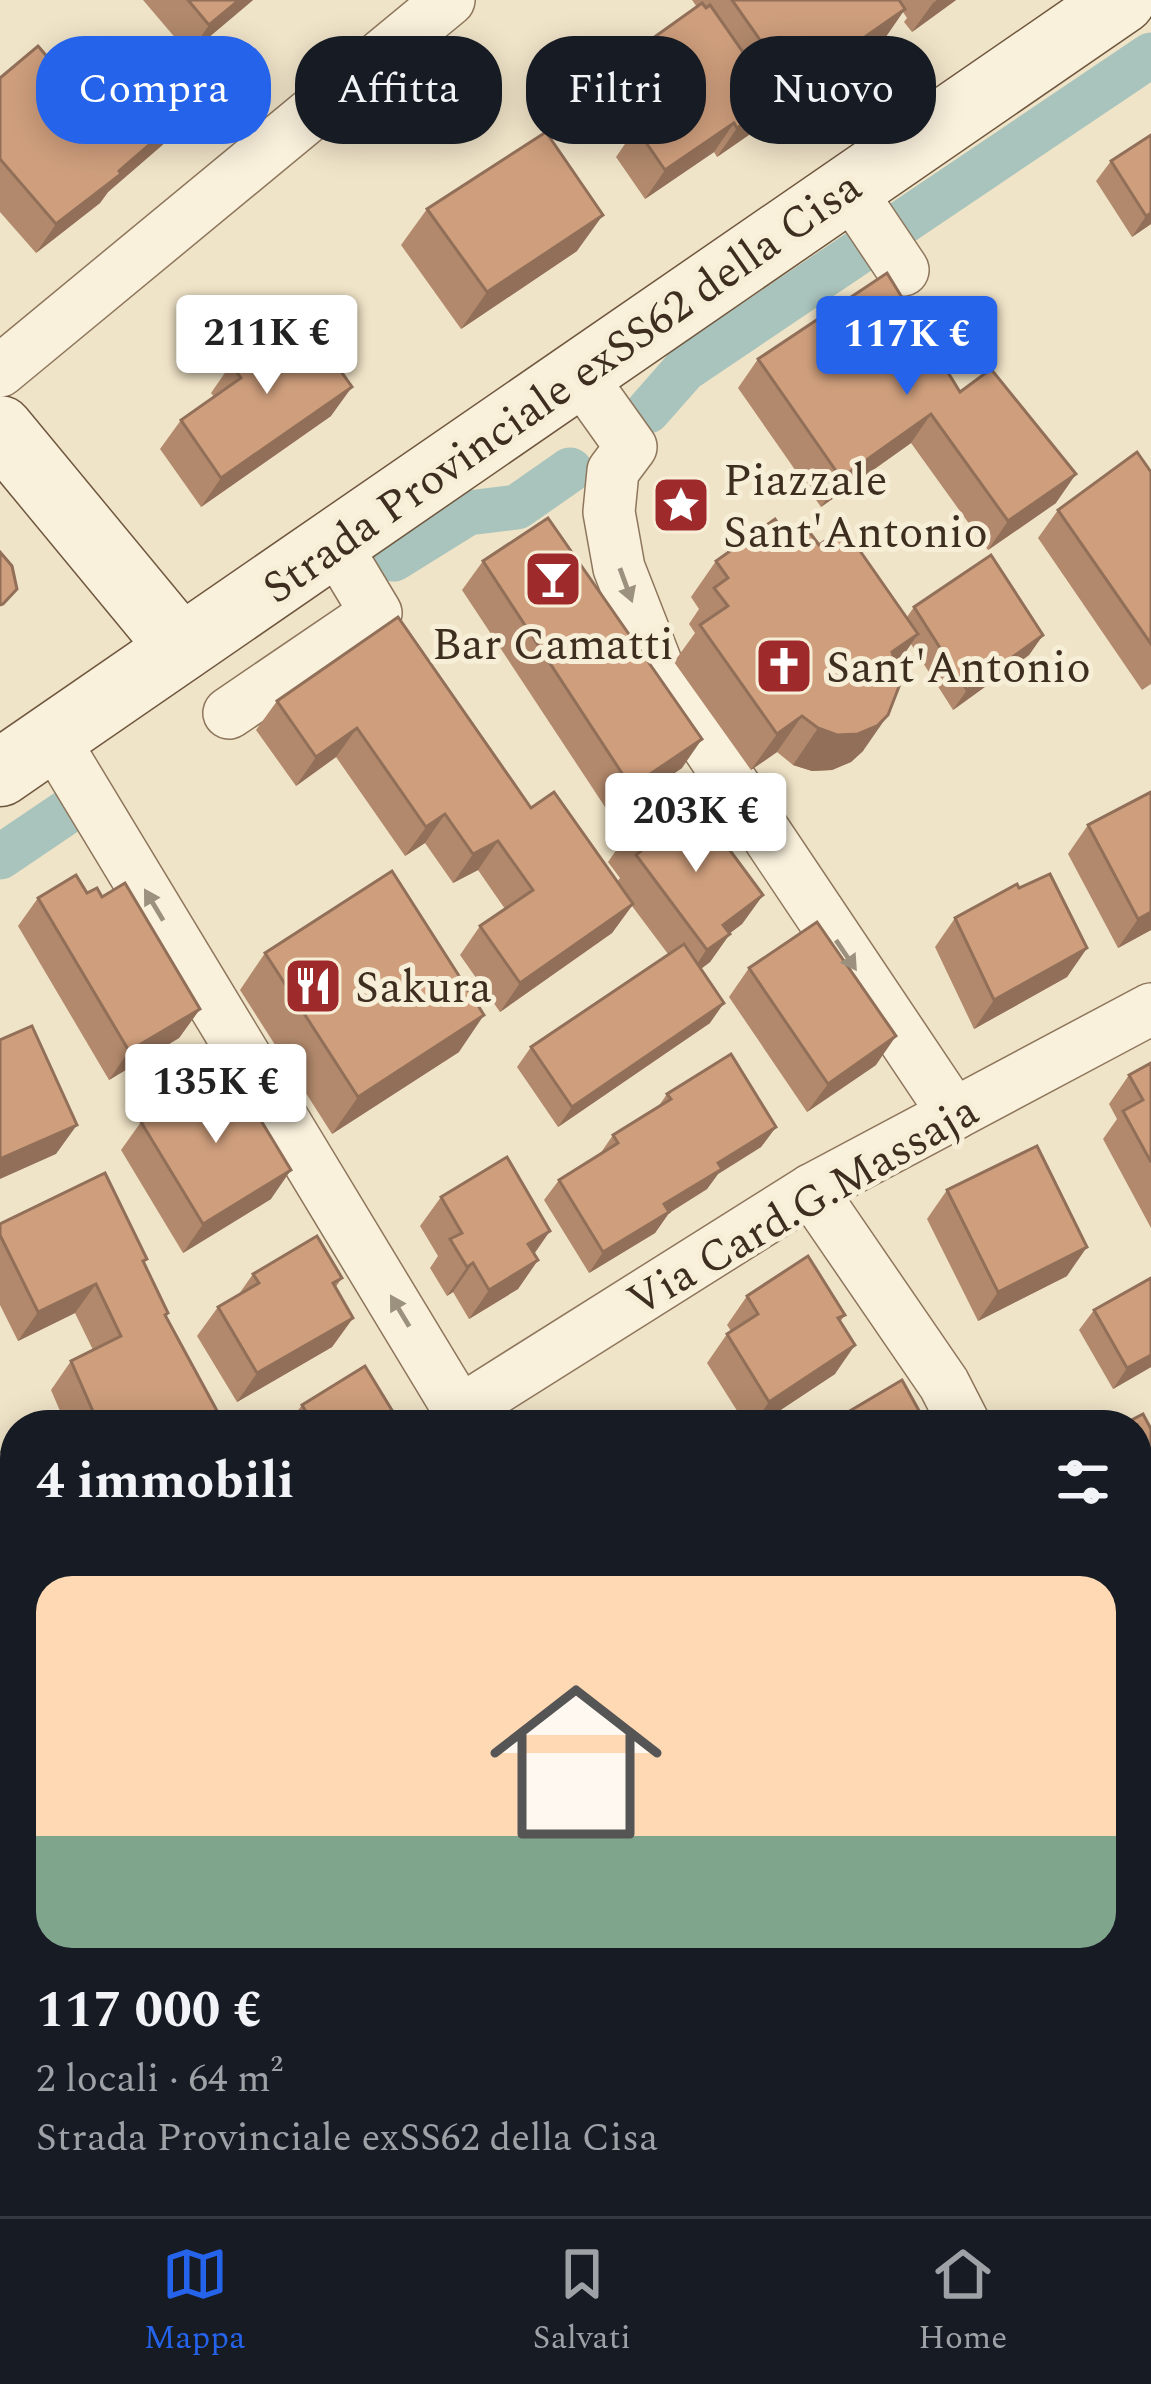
<!DOCTYPE html>
<html lang="it">
<head>
<meta charset="utf-8">
<style>
  :root { --surface:#171b24; --page:#242831; --text:#f1f3f6; --muted:#9ea1a6; --line:#363941; --accent:#2563eb }
  body { margin:0; font-family:Spectral,serif; background:var(--page); color:var(--text); height:100vh; display:flex; flex-direction:column; font-size:45px; white-space:nowrap }
  * { box-sizing:border-box; margin:0 }
  p { font-size:39px; color:var(--muted) }
  .icon { flex:none; width:66px; height:66px; fill:none; stroke:currentColor; stroke-width:2; stroke-linecap:round; stroke-linejoin:round }
  .map { position:relative; flex:1; overflow:hidden }
  .panel { position:absolute; left:0px; top:1410px; width:1152px; height:807px; display:flex; flex-direction:column; background:var(--surface); border-radius:48px 48px 0 0; box-shadow:0 6px 30px #0003 }
  .panel>* { flex:none }
  .guide { position:absolute; left:36px; top:36px; width:1080px; height:108px; display:flex; gap:24px }
  .price { position:absolute; translate:-50% -102px; padding:0 27px; border-radius:12px; background:#fff; color:#222; font-size:39px; line-height:78px; filter:drop-shadow(0 3px 6px #0008) }
  .price::after { content:''; position:absolute; left:50%; top:72px; width:36px; height:27px; margin-left:-18px; background:inherit; clip-path:polygon(0 0,100% 0,50% 100%) }
  .price.active { background:var(--accent); color:#fff }
  ul { padding:0; list-style:none }
  li { display:grid; align-content:center; gap:24px; height:636px; padding:0 36px }
  li span { display:grid; place-items:center; height:372px; border-radius:36px; color:#555 }
  li>.icon { margin-inline-start:auto }
  span .icon { width:216px; height:216px; fill:#fffc; stroke-width:1 }
  li b { font-size:51px }
  h2 { display:flex; justify-content:space-between; align-items:center; height:144px; padding:0 36px; font-size:51px }
  .tag { padding:0 42px; border-radius:48px; background:var(--surface); box-shadow:0 6px 30px #0003; font-size:42px; line-height:108px }
  .tag.active { background:var(--accent); color:#fff }
  .dock { display:flex; justify-content:space-around; align-items:center; height:168px; border-top:3px solid var(--line); background:var(--surface); font-size:33px; color:var(--muted) }
  .dock a { display:grid; justify-items:center; gap:6px }
  .dock .active { color:var(--accent) }
  .map>svg:first-child { display:block }
  .lines { fill:none; stroke-linecap:round; stroke-linejoin:round }
  .canal { stroke:#a9c4bc; stroke-width:45 }
  .street-casing { stroke:#8d765c; stroke-width:54 }
  .secondary-casing { stroke:#6f573f; stroke-width:69 }
  .street { stroke:#faf1dc; stroke-width:51 }
  .secondary { stroke:#faf1dc; stroke-width:66 }
  .wall { fill:#b2896c }
  .shaded-wall { fill:#916f58 }
  .building { fill:#cf9f7d; stroke:#916f58; stroke-width:3 }
  .oneway { fill:#9c907e }
  .labels { text-anchor:middle; stroke-width:10; stroke-linejoin:round; paint-order:stroke }
  .street-label { font-size:45px; fill:#3d2e20; stroke:#f7eed8 }
  .poi-label { font-size:45px; fill:#3d2e20; stroke:#f7eed8; text-anchor:start }
</style>
</head>
<body>
<div class="map">
<svg width="1151" height="2216" viewBox="0 0 1151 2216">
  <rect width="100%" height="100%" fill="#f0e4c8"/>
  <g class="lines">
    <!-- canal -->
    <g class="canal">
      <path d="M 648,411 L 685,369 L 1151,55"/>
      <path d="M 394,559 L 468,513 L 517,507 L 570,470"/>
      <path d="M 0,857 L 71,809"/>
    </g>
    <!-- street casing -->
    <g class="street-casing">
      <g id="street">
        <path d="M 848,188 L 903,270"/>
        <path d="M 0,371 L 449,0"/>
        <path d="M 579,374 L 631,447 L 613,471 L 609,512 L 619,568 L 662,678 L 954,1114"/>
        <path d="M 229,713 L 376,613 L 334,543"/>
        <path d="M 52,737 L 468,1425"/>
        <path d="M 811,1190 L 944,1384 L 965,1425"/>
        <path d="M 460,1411 L 811,1190 L 1151,1009"/>
        <path d="M 0,1478 L 15,1509"/>
        <path d="M 0,1583 L 15,1575"/>
        <path d="M 1137,1667 L 1151,1659"/>
        <path d="M 0,2016 L 15,2008"/>
        <path d="M 0,2071 L 15,2102"/>
        <path d="M 64,2202 L 71,2216"/>
        <path d="M 147,2216 L 174,2202"/>
      </g>
    </g>
    <!-- secondary casing -->
    <g class="secondary-casing">
      <g id="secondary">
        <path d="M 0,429 L 181,648"/>
        <path d="M 0,773 L 1122,0"/>
      </g>
    </g>
    <!-- street -->
    <use href="#street" class="street"/>
    <!-- secondary -->
    <use href="#secondary" class="secondary"/>
  </g>
  <!-- wall -->
  <g class="wall">
    <path d="M 143,0 L 253,0 L 189,54 Z"/>
    <path d="M 692,0 L 956,0 L 912,32 L 904,22 L 907,18 L 903,12 L 885,38 L 773,116 L 769,111 L 756,130 L 717,157 L 714,152 L 645,199 L 616,157 L 636,128 L 648,120 L 618,76 L 639,48 L 697,7 Z"/>
    <path d="M 0,78 L 79,94 L 167,141 L 108,192 L 100,203 L 36,253 L 0,212 Z"/>
    <path d="M 1151,135 L 1151,224 L 1132,237 L 1096,181 L 1111,161 Z"/>
    <path d="M 427,209 L 577,251 L 461,329 L 401,245 Z"/>
    <path d="M 758,359 L 960,392 L 1056,503 L 988,550 L 911,443 L 821,507 L 738,388 Z"/>
    <path d="M 231,364 L 331,416 L 201,507 L 160,449 L 181,420 L 214,397 L 211,393 Z"/>
    <path d="M 1151,472 L 1151,684 L 1142,690 L 1038,538 L 1058,510 Z"/>
    <path d="M 788,538 L 819,545 L 907,617 L 914,607 L 1043,635 L 1029,655 L 953,710 L 911,644 L 896,666 L 863,751 L 851,762 L 832,770 L 812,771 L 793,765 L 777,752 L 751,770 L 674,662 L 695,633 L 689,624 L 699,609 L 691,597 L 716,561 Z"/>
    <path d="M 483,561 L 682,768 L 611,816 L 462,590 Z"/>
    <path d="M 398,617 L 531,808 L 617,882 L 620,878 L 608,862 L 628,833 L 683,840 L 763,895 L 742,924 L 730,933 L 710,962 L 701,969 L 710,1023 L 558,1127 L 517,1067 L 531,1047 L 668,954 L 632,906 L 612,933 L 500,1012 L 460,955 L 480,926 L 505,909 L 478,870 L 453,883 L 425,843 L 405,856 L 336,757 L 296,786 L 256,730 L 277,701 Z"/>
    <path d="M 1151,792 L 1151,930 L 1118,948 L 1068,854 L 1088,825 Z"/>
    <path d="M 1019,888 L 1087,948 L 1067,977 L 974,1029 L 935,947 L 955,918 Z"/>
    <path d="M 102,897 L 200,1009 L 179,1038 L 109,1080 L 18,926 L 38,898 Z"/>
    <path d="M 265,953 L 459,1052 L 332,1134 L 240,990 Z"/>
    <path d="M 749,968 L 876,1065 L 807,1112 L 729,997 Z"/>
    <path d="M 1151,1063 L 1151,1228 L 1103,1139 L 1117,1119 L 1109,1104 L 1129,1075 Z"/>
    <path d="M 667,1094 L 776,1127 L 761,1147 L 718,1174 L 707,1189 L 669,1213 L 655,1233 L 589,1273 L 544,1200 L 559,1180 L 600,1154 L 613,1135 L 658,1107 Z"/>
    <path d="M 141,1122 L 271,1199 L 183,1253 L 121,1150 Z"/>
    <path d="M 947,1190 L 1067,1276 L 978,1321 L 927,1219 Z"/>
    <path d="M 441,1197 L 534,1254 L 538,1260 L 518,1289 L 469,1319 L 453,1292 L 447,1296 L 430,1268 L 438,1256 L 420,1226 Z"/>
    <path d="M 0,1224 L 144,1263 L 166,1317 L 219,1425 L 66,1425 L 51,1390 L 71,1361 L 93,1350 L 75,1313 L 18,1341 L 0,1305 Z"/>
    <path d="M 253,1274 L 342,1278 L 335,1288 L 353,1318 L 332,1347 L 237,1402 L 197,1336 L 218,1307 L 239,1294 Z"/>
    <path d="M 1151,1278 L 1151,1367 L 1113,1389 L 1079,1330 L 1094,1310 Z"/>
    <path d="M 747,1296 L 845,1315 L 840,1322 L 835,1374 L 758,1425 L 746,1425 L 707,1363 L 727,1334 L 731,1331 L 727,1325 Z"/>
    <path d="M 302,1405 L 401,1425 L 287,1425 Z"/>
    <path d="M 1137,1425 L 1151,1429 L 1151,1591 L 1137,1598 Z"/>
    <path d="M 15,1832 L 15,1959 L 0,1968 L 0,1841 Z"/>
    <path d="M 339,2202 L 658,2202 L 648,2216 L 348,2216 Z"/>
  </g>
  <!-- shaded-wall -->
  <g class="shaded-wall">
    <path d="M 239,0 L 253,0 L 189,54 L 209,25 Z"/>
    <path d="M 937,0 L 956,0 L 912,32 L 933,3 Z"/>
    <path d="M 905,9 L 885,38 L 773,116 L 793,87 Z"/>
    <path d="M 777,101 L 756,130 L 717,157 L 737,128 Z"/>
    <path d="M 187,112 L 167,141 L 108,192 L 100,203 L 36,253 L 56,224 Z"/>
    <path d="M 734,123 L 714,152 L 645,199 L 665,170 Z"/>
    <path d="M 1151,213 L 1151,224 L 1132,237 L 1146,216 Z"/>
    <path d="M 603,215 L 577,251 L 461,329 L 487,292 Z"/>
    <path d="M 352,387 L 331,416 L 201,507 L 221,478 Z"/>
    <path d="M 931,414 L 911,443 L 821,507 L 841,478 Z"/>
    <path d="M 1076,474 L 1056,503 L 988,550 L 1008,521 Z"/>
    <path d="M 918,634 L 893,670 L 892,652 Z"/>
    <path d="M 1043,635 L 1029,655 L 953,710 L 967,690 Z"/>
    <path d="M 888,715 L 863,751 L 851,762 L 832,770 L 812,771 L 793,765 L 818,728 Z"/>
    <path d="M 802,716 L 777,752 L 751,770 L 777,734 Z"/>
    <path d="M 357,728 L 336,757 L 296,786 L 316,757 Z"/>
    <path d="M 702,739 L 682,768 L 611,816 L 631,787 Z"/>
    <path d="M 445,814 L 425,843 L 405,856 L 426,827 Z"/>
    <path d="M 498,841 L 478,870 L 453,883 L 473,854 Z"/>
    <path d="M 763,895 L 742,924 L 713,946 L 730,934 L 710,962 L 687,979 L 723,925 Z"/>
    <path d="M 633,904 L 612,933 L 500,1012 L 520,983 Z"/>
    <path d="M 1151,912 L 1151,930 L 1118,948 L 1138,919 Z"/>
    <path d="M 1087,948 L 1067,977 L 974,1029 L 994,1000 Z"/>
    <path d="M 724,1003 L 710,1023 L 558,1127 L 572,1107 Z"/>
    <path d="M 200,1009 L 179,1038 L 109,1080 L 129,1051 Z"/>
    <path d="M 484,1015 L 459,1052 L 332,1134 L 358,1097 Z"/>
    <path d="M 896,1036 L 876,1065 L 807,1112 L 828,1084 Z"/>
    <path d="M 77,1125 L 56,1154 L 0,1179 L 0,1159 Z"/>
    <path d="M 776,1127 L 761,1147 L 718,1174 L 707,1189 L 669,1213 L 655,1233 L 589,1273 L 603,1252 L 664,1204 L 718,1163 Z"/>
    <path d="M 291,1170 L 271,1199 L 183,1253 L 203,1224 Z"/>
    <path d="M 550,1231 L 530,1260 L 528,1244 Z"/>
    <path d="M 1087,1247 L 1067,1276 L 978,1321 L 998,1292 Z"/>
    <path d="M 538,1260 L 518,1289 L 469,1319 L 489,1290 Z"/>
    <path d="M 473,1263 L 453,1292 L 447,1296 L 467,1267 Z"/>
    <path d="M 96,1284 L 75,1313 L 18,1341 L 38,1312 Z"/>
    <path d="M 353,1318 L 332,1347 L 237,1402 L 257,1373 Z"/>
    <path d="M 855,1345 L 835,1374 L 758,1425 L 753,1425 L 769,1402 Z"/>
    <path d="M 1151,1355 L 1151,1367 L 1113,1389 L 1127,1368 Z"/>
    <path d="M 1151,1573 L 1151,1591 L 1137,1598 L 1137,1589 L 1147,1575 Z"/>
    <path d="M 15,1748 L 15,1766 L 0,1774 L 0,1756 Z"/>
    <path d="M 1151,1823 L 1151,1845 L 1137,1853 L 1137,1831 Z"/>
    <path d="M 15,1942 L 15,1959 L 0,1968 L 0,1957 L 8,1946 Z"/>
    <path d="M 15,2165 L 15,2179 L 10,2186 L 0,2191 L 0,2174 Z"/>
    <path d="M 635,2202 L 658,2202 L 648,2216 L 610,2216 Z"/>
  </g>
  <!-- building -->
  <g class="building">
    <path d="M 188,0 L 239,0 L 209,25 Z"/>
    <path d="M 732,0 L 899,0 L 905,9 L 793,87 Z"/>
    <path d="M 702,3 L 706,8 L 710,5 L 777,101 L 737,128 L 734,123 L 665,170 L 636,128 L 676,101 L 639,48 Z"/>
    <path d="M 38,46 L 79,94 L 133,49 L 187,112 L 119,171 L 121,174 L 56,224 L 0,159 L 0,78 Z"/>
    <path d="M 546,132 L 603,215 L 487,292 L 427,209 Z"/>
    <path d="M 1151,135 L 1151,213 L 1146,216 L 1111,161 Z"/>
    <path d="M 887,273 L 960,392 L 991,369 L 1076,474 L 1008,521 L 931,414 L 841,478 L 758,359 Z"/>
    <path d="M 301,315 L 352,387 L 221,478 L 181,420 L 241,378 L 231,364 Z"/>
    <path d="M 1137,452 L 1151,472 L 1151,644 L 1058,510 Z"/>
    <path d="M 548,518 L 702,739 L 631,787 L 483,561 Z"/>
    <path d="M 775,519 L 788,538 L 805,526 L 819,545 L 844,528 L 918,634 L 892,652 L 900,684 L 888,715 L 877,726 L 858,734 L 837,735 L 818,728 L 802,716 L 777,734 L 700,625 L 728,606 L 714,588 L 728,578 L 716,561 Z"/>
    <path d="M 0,552 L 12,566 L 17,589 L 3,604 L 0,605 Z"/>
    <path d="M 991,555 L 1043,635 L 967,690 L 914,607 Z"/>
    <path d="M 398,617 L 531,808 L 554,792 L 633,904 L 520,983 L 480,926 L 533,890 L 498,841 L 473,854 L 445,814 L 426,827 L 357,728 L 316,757 L 277,701 Z"/>
    <path d="M 1151,792 L 1151,912 L 1138,919 L 1088,825 Z"/>
    <path d="M 661,809 L 683,840 L 709,822 L 763,895 L 723,925 L 730,934 L 707,950 L 636,855 L 641,851 L 628,833 Z"/>
    <path d="M 392,871 L 484,1015 L 358,1097 L 265,953 Z"/>
    <path d="M 1050,874 L 1087,948 L 994,1000 L 955,918 L 1017,884 L 1019,888 Z"/>
    <path d="M 76,875 L 87,893 L 97,888 L 102,897 L 125,883 L 200,1009 L 129,1051 L 38,898 Z"/>
    <path d="M 817,922 L 896,1036 L 828,1084 L 749,968 Z"/>
    <path d="M 684,944 L 724,1003 L 572,1107 L 531,1047 Z"/>
    <path d="M 32,1026 L 77,1125 L 0,1159 L 0,1040 Z"/>
    <path d="M 731,1054 L 776,1127 L 718,1163 L 722,1169 L 664,1204 L 669,1212 L 603,1252 L 559,1180 L 618,1143 L 613,1135 L 671,1099 L 667,1094 Z"/>
    <path d="M 1151,1063 L 1151,1162 L 1123,1111 L 1143,1100 L 1129,1075 Z"/>
    <path d="M 229,1068 L 291,1170 L 203,1224 L 141,1122 Z"/>
    <path d="M 1037,1146 L 1087,1247 L 998,1292 L 947,1190 Z"/>
    <path d="M 507,1157 L 550,1231 L 528,1244 L 538,1260 L 489,1290 L 473,1263 L 467,1267 L 450,1239 L 462,1233 L 441,1197 Z"/>
    <path d="M 105,1173 L 147,1259 L 143,1261 L 168,1313 L 165,1315 L 222,1420 L 213,1425 L 99,1425 L 71,1361 L 121,1336 L 96,1284 L 38,1312 L 0,1235 L 0,1224 Z"/>
    <path d="M 317,1236 L 342,1278 L 333,1283 L 353,1318 L 257,1373 L 218,1307 L 259,1283 L 253,1274 Z"/>
    <path d="M 808,1256 L 845,1315 L 838,1318 L 855,1345 L 769,1402 L 727,1334 L 758,1314 L 747,1296 Z"/>
    <path d="M 1151,1278 L 1151,1355 L 1127,1368 L 1094,1310 Z"/>
    <path d="M 365,1366 L 401,1425 L 314,1425 L 302,1405 Z"/>
    <path d="M 902,1380 L 927,1425 L 843,1425 L 838,1418 Z"/>
    <path d="M 1143,1414 L 1151,1429 L 1151,1573 L 1147,1575 L 1137,1557 L 1137,1425 L 1122,1425 Z"/>
    <path d="M 15,1662 L 15,1748 L 0,1756 L 0,1669 Z"/>
    <path d="M 1151,1680 L 1151,1823 L 1137,1831 L 1137,1688 Z"/>
    <path d="M 15,1832 L 15,1942 L 8,1946 L 0,1933 L 0,1841 Z"/>
    <path d="M 0,2101 L 15,2129 L 15,2165 L 0,2174 Z"/>
    <path d="M 387,2202 L 635,2202 L 610,2216 L 396,2216 Z"/>
    <path d="M 284,2206 L 289,2216 L 265,2216 Z"/>
  </g>
  <!-- one-way arrows -->
  <defs><path id="oneway-solid" d="M-6-.8H1V-3.2L6.5 0L1 3.2V.8H-6Z" transform="scale(3)"/></defs>
  <g class="oneway">
    <use href="#oneway-solid" transform="translate(626 585) rotate(70)"/>
    <use href="#oneway-solid" transform="translate(154 905) rotate(-121)"/>
    <use href="#oneway-solid" transform="translate(846 955) rotate(56)"/>
    <use href="#oneway-solid" transform="translate(400 1311) rotate(-121)"/>
  </g>
  <!-- icons -->
  <defs>
    <g id="sight-square" transform="scale(3)"><rect x="-9" y="-9" width="18" height="18" rx="4" fill="#9e2a2b" stroke="#f7eed8"/><path d="M0-6L1.8-2.2L6-1.7L2.9 1.2L3.7 5.4L0 3.3L-3.7 5.4L-2.9 1.2L-6-1.7L-1.8-2.2Z" fill="#fff"/></g>
    <g id="bar-square" transform="scale(3)"><rect x="-9" y="-9" width="18" height="18" rx="4" fill="#9e2a2b" stroke="#f7eed8"/><path d="M-6-5H6L.8 .8V4.5H3.5V6h-7V4.5H-.8V.8Z" fill="#fff"/></g>
    <g id="church-square" transform="scale(3)"><rect x="-9" y="-9" width="18" height="18" rx="4" fill="#9e2a2b" stroke="#f7eed8"/><path d="M-1.2-6h2.4v3.5h3.3v2.4h-3.3V6h-2.4V-.1h-3.3v-2.4h3.3Z" fill="#fff"/></g>
    <g id="restaurant-square" transform="scale(3)"><rect x="-9" y="-9" width="18" height="18" rx="4" fill="#9e2a2b" stroke="#f7eed8"/><path d="M-5-6h1v4h1v-4h1v4h1v-4h1v5L-1.5 .5V6h-2V.5L-5-1ZM5-6V6H3V1.5H1.5Q1.5-4 5-6Z" fill="#fff"/></g>
  </defs>
  <g fill-rule="evenodd">
    <use href="#sight-square" x="681" y="505"/>
    <use href="#bar-square" x="553" y="579"/>
    <use href="#church-square" x="784" y="666"/>
    <use href="#restaurant-square" x="313" y="986"/>
  </g>
  <g class="labels">
    <!-- street labels -->
    <g class="street-label">
      <text transform="translate(561 386) rotate(-35)" y="16">Strada Provinciale exSS62 della Cisa</text>
      <text transform="translate(802 1204) rotate(-30)" y="16">Via Card.G.Massaja</text>
    </g>
    <!-- poi labels -->
    <g class="poi-label">
      <text x="723" y="495">Piazzale<tspan x="723" dy="52">Sant'Antonio</tspan></text>
      <text x="553" y="659" text-anchor="middle">Bar Camatti</text>
      <text x="826" y="682">Sant'Antonio</text>
      <text x="355" y="1002">Sakura</text>
    </g>
  </g>
</svg>
<b class="price" style="left:267px;top:397px">211K €</b>
<b class="price active" style="left:907px;top:398px">117K €</b>
<b class="price" style="left:696px;top:875px">203K €</b>
<b class="price" style="left:216px;top:1146px">135K €</b>
<div class="guide">
<a class="tag active">Compra</a>
<a class="tag">Affitta</a>
<a class="tag">Filtri</a>
<a class="tag">Nuovo</a>
</div>
<section class="panel">
<h2>4 immobili<svg class="icon" aria-label="filters" viewBox="0 0 24 24"><path d="M4 7h16M4 17h16"/><circle cx="9" cy="7" r="2"/><circle cx="15" cy="17" r="2"/></svg></h2>
<ul>
<li><span style="background:linear-gradient(#ffd9b3 70%,#7fa58c 0)"><svg class="icon" aria-label="home" viewBox="0 0 24 24"><path d="M3 11l9-7 9 7M6 9v11h12V9"/></svg></span><div><b>117 000 €</b><p>2 locali · 64 m²</p><p>Strada Provinciale exSS62 della Cisa</p></div></li>
</ul>
</section>
</div>
<nav class="dock">
<a class="active"><svg class="icon" aria-label="map" viewBox="0 0 24 24"><path d="M3 6l6-2 6 2 6-2v14l-6 2-6-2-6 2zM9 4v14M15 6v14"/></svg>Mappa</a>
<a><svg class="icon" aria-label="saved" viewBox="0 0 24 24"><path d="M7 4h10v16l-5-4-5 4z"/></svg>Salvati</a>
<a><svg class="icon" aria-label="home" viewBox="0 0 24 24"><path d="M3 11l9-7 9 7M6 9v11h12V9"/></svg>Home</a>
</nav>
</body>
</html>
